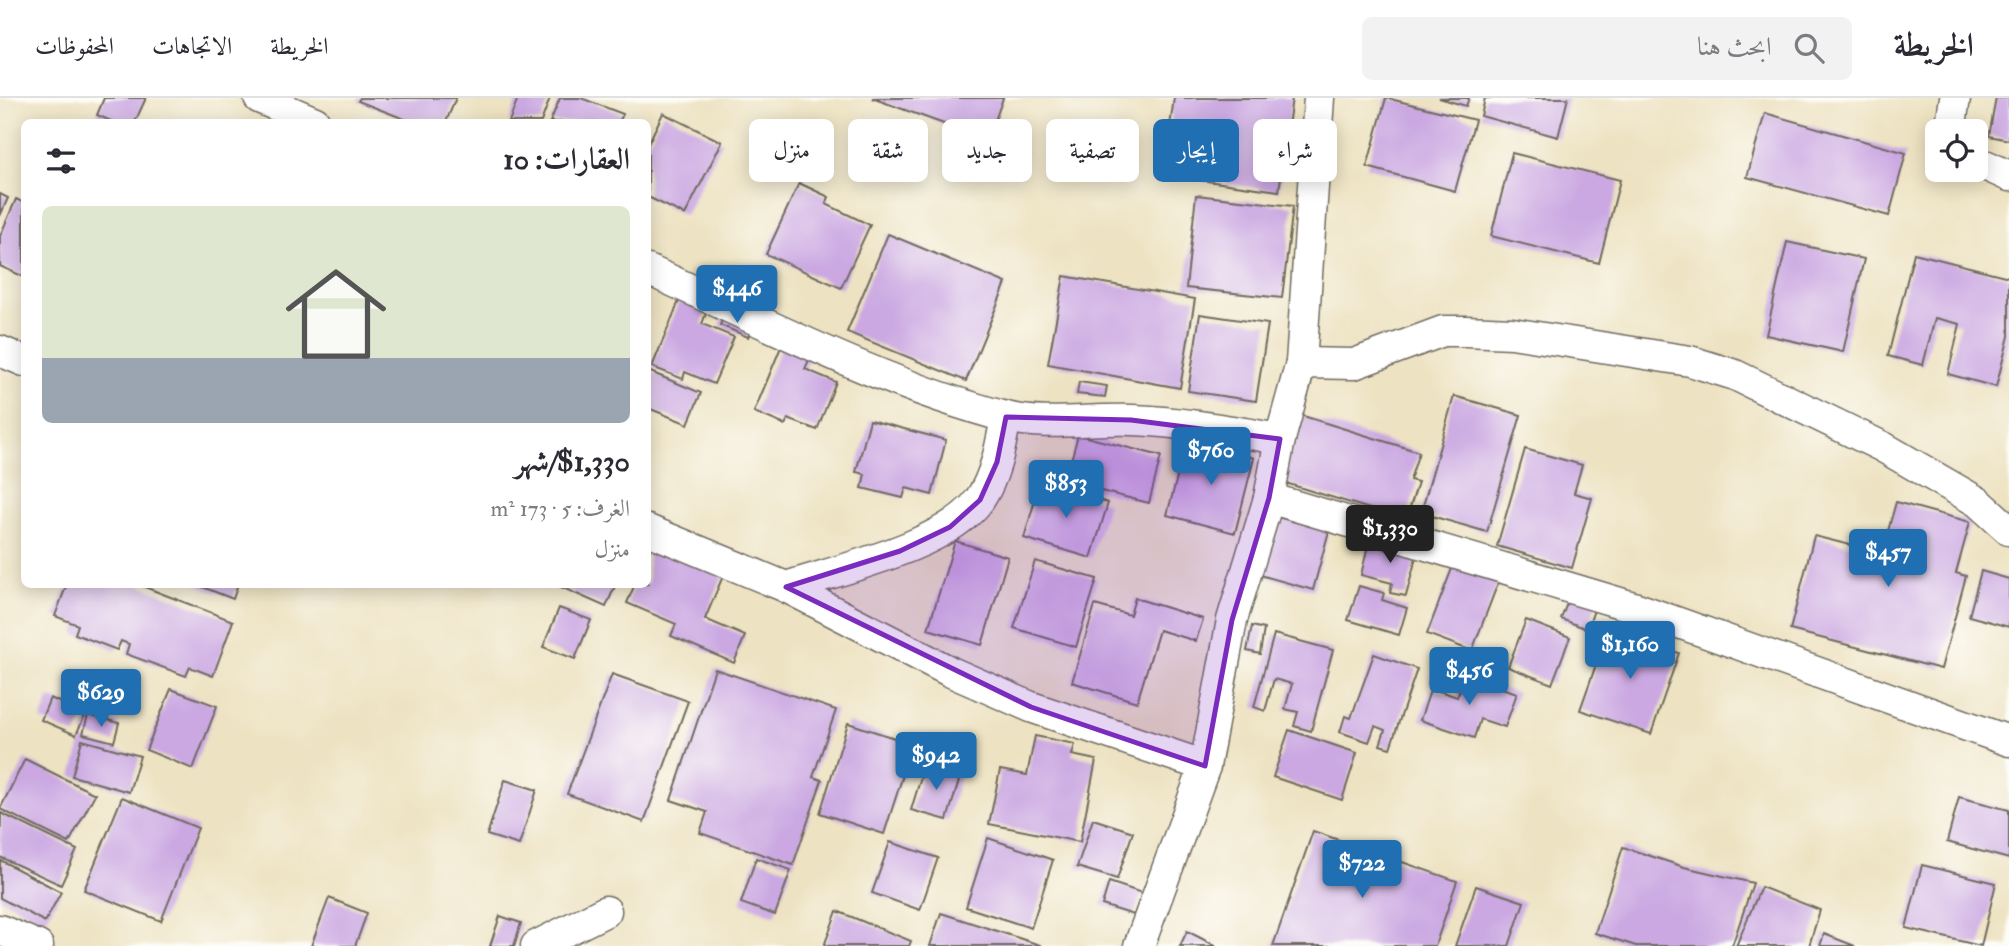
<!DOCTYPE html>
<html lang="ar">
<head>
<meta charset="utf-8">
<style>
  :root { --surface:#fff; --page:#f2f2f3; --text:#2b2b33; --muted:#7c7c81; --line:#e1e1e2; --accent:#1f6fb2 }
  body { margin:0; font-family:"IM FELL Double Pica",Amiri,serif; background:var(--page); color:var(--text); direction:rtl; height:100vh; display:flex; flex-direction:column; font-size:26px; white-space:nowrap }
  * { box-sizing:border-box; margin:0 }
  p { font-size:23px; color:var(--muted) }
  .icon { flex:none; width:38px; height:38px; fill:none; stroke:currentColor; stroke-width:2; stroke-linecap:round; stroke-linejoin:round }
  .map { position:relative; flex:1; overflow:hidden; direction:ltr }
  .panel { position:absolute; left:21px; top:21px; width:630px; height:469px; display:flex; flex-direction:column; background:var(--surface); border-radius:10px; box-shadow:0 4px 18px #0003; direction:rtl }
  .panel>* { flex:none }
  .hud { position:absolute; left:672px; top:21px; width:665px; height:63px; direction:rtl; display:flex; gap:14px }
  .controls { position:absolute; left:1925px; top:21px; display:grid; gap:14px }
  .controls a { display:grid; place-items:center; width:63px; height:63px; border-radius:10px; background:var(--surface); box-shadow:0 4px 18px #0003; font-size:35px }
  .price { position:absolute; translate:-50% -60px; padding:0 16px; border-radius:7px; background:var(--accent); color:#fff; font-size:23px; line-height:46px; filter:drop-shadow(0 2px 4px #0008) }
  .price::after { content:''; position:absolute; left:50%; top:42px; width:21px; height:16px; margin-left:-10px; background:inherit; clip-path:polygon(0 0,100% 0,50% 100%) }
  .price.current { background:#222; color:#fff }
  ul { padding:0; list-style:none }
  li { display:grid; align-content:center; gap:14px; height:371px; padding:0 21px }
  li span { display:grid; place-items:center; height:217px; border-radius:10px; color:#555 }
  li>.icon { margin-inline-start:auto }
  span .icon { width:126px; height:126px; fill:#fffc; stroke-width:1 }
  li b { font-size:30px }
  h2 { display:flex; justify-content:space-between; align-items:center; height:84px; padding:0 21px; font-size:30px }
  .pill { padding:0 24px; border-radius:10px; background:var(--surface); box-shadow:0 4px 18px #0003; font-size:24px; line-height:63px }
  .pill.current { background:var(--accent); color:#fff }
  header { display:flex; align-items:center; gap:42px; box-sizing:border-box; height:98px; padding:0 35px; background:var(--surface); border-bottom:2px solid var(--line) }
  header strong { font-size:33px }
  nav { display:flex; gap:38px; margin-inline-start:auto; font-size:24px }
  .search { width:490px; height:63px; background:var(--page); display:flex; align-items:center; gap:18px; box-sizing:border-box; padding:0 24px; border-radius:10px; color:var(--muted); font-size:26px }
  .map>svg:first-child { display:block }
  .building { fill:#cba8e2 }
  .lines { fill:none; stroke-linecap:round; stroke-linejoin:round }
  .street-casing { stroke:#6f6b60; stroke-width:33 }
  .street { stroke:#fff; stroke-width:30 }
  .marked { fill:#7b2cbf; fill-opacity:0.2; stroke:#7b2cbf; stroke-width:5; stroke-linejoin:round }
</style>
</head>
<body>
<header>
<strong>الخريطة</strong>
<div class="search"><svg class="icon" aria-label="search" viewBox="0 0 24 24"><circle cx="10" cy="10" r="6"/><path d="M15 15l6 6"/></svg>ابحث هنا</div>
<nav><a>الخريطة</a><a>الاتجاهات</a><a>المحفوظات</a></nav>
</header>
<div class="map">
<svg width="2009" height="848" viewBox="0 0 2009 848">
  <rect width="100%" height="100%" fill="#fdfcf7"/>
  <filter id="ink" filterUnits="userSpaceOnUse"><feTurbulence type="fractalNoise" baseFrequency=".0143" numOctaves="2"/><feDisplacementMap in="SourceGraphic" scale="14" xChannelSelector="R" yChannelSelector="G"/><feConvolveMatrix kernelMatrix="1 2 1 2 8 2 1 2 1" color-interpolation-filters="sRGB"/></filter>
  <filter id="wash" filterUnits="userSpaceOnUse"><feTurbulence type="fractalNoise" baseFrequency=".00686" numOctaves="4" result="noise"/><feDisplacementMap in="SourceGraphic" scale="28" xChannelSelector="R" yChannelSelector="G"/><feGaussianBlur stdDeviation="1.57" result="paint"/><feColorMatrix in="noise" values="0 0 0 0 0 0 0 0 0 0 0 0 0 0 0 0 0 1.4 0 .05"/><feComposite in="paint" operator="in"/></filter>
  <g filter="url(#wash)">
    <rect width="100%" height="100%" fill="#ede2c1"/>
    <g id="blocks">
      <!-- building -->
      <g class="building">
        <path d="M 104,0 L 146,0 L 135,24 L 113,24 L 97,17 Z"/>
        <path d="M 360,0 L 456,0 L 446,24 L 412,24 L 358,3 Z"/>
        <path d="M 518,0 L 550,0 L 541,24 L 509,24 Z"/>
        <path d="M 560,0 L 581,0 L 623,16 L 619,24 L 550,24 Z"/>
        <path d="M 872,0 L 1003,0 L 988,42 Z"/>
        <path d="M 1174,0 L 1292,0 L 1279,93 L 1163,77 Z"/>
        <path d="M 1386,0 L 1475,22 L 1455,93 L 1367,69 Z"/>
        <path d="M 1439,0 L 1469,0 L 1466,8 Z"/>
        <path d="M 1485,0 L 1568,0 L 1558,39 L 1481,18 Z"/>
        <path d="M 1996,0 L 2009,0 L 2009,42 L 1989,38 Z"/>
        <path d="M 663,15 L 722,44 L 685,117 L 648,99 L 648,46 Z"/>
        <path d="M 1765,15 L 1906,55 L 1889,118 L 1747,79 Z"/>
        <path d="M 1512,55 L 1620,82 L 1599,165 L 1491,138 Z"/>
        <path d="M 799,85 L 829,99 L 826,106 L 870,127 L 841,190 L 766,156 Z"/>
        <path d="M 0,96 L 8,100 L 0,118 Z"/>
        <path d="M 1196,97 L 1293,108 L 1282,200 L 1186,190 Z"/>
        <path d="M 16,101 L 24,105 L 24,179 L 0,168 L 0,138 Z"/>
        <path d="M 888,136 L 1006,185 L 966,283 L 847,234 Z"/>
        <path d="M 1787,144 L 1864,161 L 1843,254 L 1766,237 Z"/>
        <path d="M 1914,155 L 2009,179 L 2009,238 L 1996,289 L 1948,276 L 1960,226 L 1935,220 L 1923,267 L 1888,258 Z"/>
        <path d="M 1064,178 L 1195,201 L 1180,290 L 1048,266 Z"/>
        <path d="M 681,198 L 708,210 L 702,226 L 734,239 L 714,286 L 685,274 L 683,281 L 652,269 Z"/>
        <path d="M 725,215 L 754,228 L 748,239 L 720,227 Z"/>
        <path d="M 1200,216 L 1268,226 L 1256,303 L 1188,293 Z"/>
        <path d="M 783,244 L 812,255 L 805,271 L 836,284 L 817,332 L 788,321 L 785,327 L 754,314 Z"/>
        <path d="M 648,273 L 701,295 L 688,326 L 648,310 Z"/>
        <path d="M 1079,284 L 1107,288 L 1105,299 L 1077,296 Z"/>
        <path d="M 1454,298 L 1521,317 L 1487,434 L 1421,415 Z"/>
        <path d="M 1300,317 L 1419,354 L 1410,382 L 1418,384 L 1406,422 L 1279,383 Z"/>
        <path d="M 870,322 L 946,342 L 932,397 L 906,390 L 903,400 L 862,390 L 865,376 L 856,374 Z"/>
        <path d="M 1078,337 L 1161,358 L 1149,405 L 1065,384 Z"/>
        <path d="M 1187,342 L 1254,360 L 1235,435 L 1167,417 Z"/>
        <path d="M 1525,351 L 1582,367 L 1574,395 L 1592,400 L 1572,470 L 1497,448 Z"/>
        <path d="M 1040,385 L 1108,405 L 1091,460 L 1024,440 Z"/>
        <path d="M 1896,404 L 1970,424 L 1956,475 L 1966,478 L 1941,571 L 1790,532 L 1814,438 L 1882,455 Z"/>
        <path d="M 1270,417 L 1329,433 L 1313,492 L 1253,475 Z"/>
        <path d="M 1370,440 L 1418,452 L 1406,498 L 1390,495 L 1392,485 L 1361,477 Z"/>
        <path d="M 955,443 L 1008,459 L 982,547 L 928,531 Z"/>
        <path d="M 652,447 L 723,478 L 705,521 L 745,538 L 734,565 L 671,538 L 676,526 L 627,505 L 635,486 L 648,486 L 648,457 Z"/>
        <path d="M 1456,460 L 1501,477 L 1472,553 L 1427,536 Z"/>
        <path d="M 1035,463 L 1097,481 L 1076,549 L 1014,530 Z"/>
        <path d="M 1981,473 L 2009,481 L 2009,529 L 1969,518 Z"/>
        <path d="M 67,486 L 137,486 L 233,523 L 213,578 L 190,569 L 186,578 L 126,556 L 129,546 L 121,543 L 117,552 L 75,536 L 78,527 L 55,518 Z"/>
        <path d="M 195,486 L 238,486 L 233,501 Z"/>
        <path d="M 554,486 L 616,486 L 606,509 Z"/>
        <path d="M 1359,488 L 1384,495 L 1382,502 L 1407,510 L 1399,537 L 1348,522 Z"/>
        <path d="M 1571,495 L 1597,504 L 1587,531 L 1561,521 Z"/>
        <path d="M 1135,500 L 1203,521 L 1196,543 L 1159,532 L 1137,604 L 1072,584 L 1095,507 L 1130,517 Z"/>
        <path d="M 559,510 L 591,522 L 575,561 L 543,549 Z"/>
        <path d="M 1526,522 L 1570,539 L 1552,586 L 1508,569 Z"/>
        <path d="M 1252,528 L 1264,531 L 1260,556 L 1247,553 Z"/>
        <path d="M 1609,530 L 1679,555 L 1651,636 L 1580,612 Z"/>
        <path d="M 1274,536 L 1333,552 L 1311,633 L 1294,628 L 1298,614 L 1285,611 L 1292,586 L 1274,581 L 1265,613 L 1254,609 Z"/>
        <path d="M 1374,556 L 1417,571 L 1390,650 L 1380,647 L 1385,632 L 1375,628 L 1369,644 L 1340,634 L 1345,618 L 1351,620 Z"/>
        <path d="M 1436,566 L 1449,571 L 1442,589 L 1429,584 Z"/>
        <path d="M 715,571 L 836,612 L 813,679 L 822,682 L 793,767 L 700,735 L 707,714 L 671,702 Z"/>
        <path d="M 612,576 L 688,603 L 644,724 L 567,696 Z"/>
        <path d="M 1465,578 L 1517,595 L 1505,629 L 1480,621 L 1474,640 L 1420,622 L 1431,590 L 1457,599 Z"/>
        <path d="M 171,591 L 217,608 L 193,671 L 146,652 Z"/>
        <path d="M 50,600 L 86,615 L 76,637 L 41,622 Z"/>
        <path d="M 88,617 L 119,625 L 114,644 L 83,636 Z"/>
        <path d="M 848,625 L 913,646 L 884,736 L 820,715 Z"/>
        <path d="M 1289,632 L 1357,655 L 1342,702 L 1273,679 Z"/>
        <path d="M 1035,638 L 1075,646 L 1072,657 L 1096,662 L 1080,744 L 989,726 L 1000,672 L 1027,677 Z"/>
        <path d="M 82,642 L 140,658 L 129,694 L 72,678 Z"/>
        <path d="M 25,661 L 95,696 L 69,745 L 0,711 Z"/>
        <path d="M 925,666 L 961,676 L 947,722 L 911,712 Z"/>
        <path d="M 505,682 L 537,692 L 519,747 L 487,737 Z"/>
        <path d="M 122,699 L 198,730 L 161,823 L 84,792 Z"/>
        <path d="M 1959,699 L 2009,712 L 2009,761 L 1947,744 Z"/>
        <path d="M 1,715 L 77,752 L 61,787 L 0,759 Z"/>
        <path d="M 1093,721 L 1133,734 L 1117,781 L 1077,769 Z"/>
        <path d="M 1313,733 L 1457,783 L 1435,848 L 1273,848 Z"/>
        <path d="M 988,740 L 1053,762 L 1031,830 L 966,809 Z"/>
        <path d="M 890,744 L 938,760 L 920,812 L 872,795 Z"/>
        <path d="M 1623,749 L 1684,769 L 1753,785 L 1732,848 L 1636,848 L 1595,835 Z"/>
        <path d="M 756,760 L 791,772 L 775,817 L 741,805 Z"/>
        <path d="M 0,762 L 61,794 L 45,824 L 0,800 Z"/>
        <path d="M 1922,767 L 1996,785 L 1981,848 L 1906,830 Z"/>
        <path d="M 1109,784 L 1142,795 L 1134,817 L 1102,807 Z"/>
        <path d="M 1476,788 L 1524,804 L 1509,848 L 1455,848 Z"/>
        <path d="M 1761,789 L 1820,812 L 1809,848 L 1736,848 Z"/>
        <path d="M 329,800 L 367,815 L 355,848 L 311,848 Z"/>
        <path d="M 837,813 L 911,843 L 909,848 L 824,848 Z"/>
        <path d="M 941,815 L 1040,847 L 1040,848 L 930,848 Z"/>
        <path d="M 500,818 L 521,825 L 514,848 L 490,848 Z"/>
        <path d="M 1187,833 L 1216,848 L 1180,848 Z"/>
        <path d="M 1824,836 L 1855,848 L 1820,848 Z"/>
      </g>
    </g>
  </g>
  <g filter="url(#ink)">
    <use href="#blocks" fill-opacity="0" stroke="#6f6b60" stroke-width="2"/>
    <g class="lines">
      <!-- street casing -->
      <g class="street-casing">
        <g id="street">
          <path d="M 259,0 L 315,24"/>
          <path d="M 1950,33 L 1955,0"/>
          <path d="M 1976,63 L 2009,78"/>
          <path d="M 648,172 C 762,223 884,287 1006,319 C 1048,329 1090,320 1133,322 C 1182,324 1231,333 1280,341"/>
          <path d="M 0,253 L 24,263"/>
          <path d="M 1301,265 L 1354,266 L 1443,233 L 1466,233 L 1512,235 L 1690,263 L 1735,277 L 1883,349 L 1978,404 L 2009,432"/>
          <path d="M 1269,400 L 1637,510 L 2009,643"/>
          <path d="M 648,432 L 786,489 L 951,574 L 1031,609 L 1205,668"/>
          <path d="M 786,489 C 838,472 949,447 980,401 C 996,377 1001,346 1006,319"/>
          <path d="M 0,832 L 38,848"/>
          <path d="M 536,848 L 606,813"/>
          <path d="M 1139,848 L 1205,668 L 1232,522 L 1269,400 L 1280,341 L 1301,265 L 1319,0"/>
        </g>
      </g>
      <!-- street -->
      <use href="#street" class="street"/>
    </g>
  </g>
  <!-- marked area -->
  <path class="marked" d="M 1006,319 L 1131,322 L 1280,341 L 1269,400 L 1232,522 L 1205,668 L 1031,609 L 786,489 L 900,453 L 950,429 L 980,402 L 997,364 Z"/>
</svg>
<div class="controls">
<a><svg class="icon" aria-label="locate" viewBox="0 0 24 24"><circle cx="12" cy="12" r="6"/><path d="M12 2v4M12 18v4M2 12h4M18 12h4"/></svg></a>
</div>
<b class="price" style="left:737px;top:227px">$446</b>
<b class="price" style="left:1211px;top:389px">$760</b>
<b class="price" style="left:1066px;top:422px">$853</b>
<b class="price current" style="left:1390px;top:467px">$1,330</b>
<b class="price" style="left:1888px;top:491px">$457</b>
<b class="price" style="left:1630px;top:583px">$1,160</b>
<b class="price" style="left:1469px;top:609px">$456</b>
<b class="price" style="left:101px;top:631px">$629</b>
<b class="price" style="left:936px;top:694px">$942</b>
<b class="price" style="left:1362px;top:802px">$722</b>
<div class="hud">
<a class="pill">شراء</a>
<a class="pill current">إيجار</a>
<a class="pill">تصفية</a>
<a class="pill">جديد</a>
<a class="pill">شقة</a>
<a class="pill">منزل</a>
</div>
<section class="panel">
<h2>العقارات: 10<svg class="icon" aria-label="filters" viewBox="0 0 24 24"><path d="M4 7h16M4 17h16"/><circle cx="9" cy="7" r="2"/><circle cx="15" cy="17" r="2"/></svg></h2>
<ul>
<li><span style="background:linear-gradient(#dfe7d0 70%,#9aa5b1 0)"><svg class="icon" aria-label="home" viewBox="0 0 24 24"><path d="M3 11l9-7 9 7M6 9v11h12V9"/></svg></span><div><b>$1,330/شهر</b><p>الغرف: 5 · 173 m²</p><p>منزل</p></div></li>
</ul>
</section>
</div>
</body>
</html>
